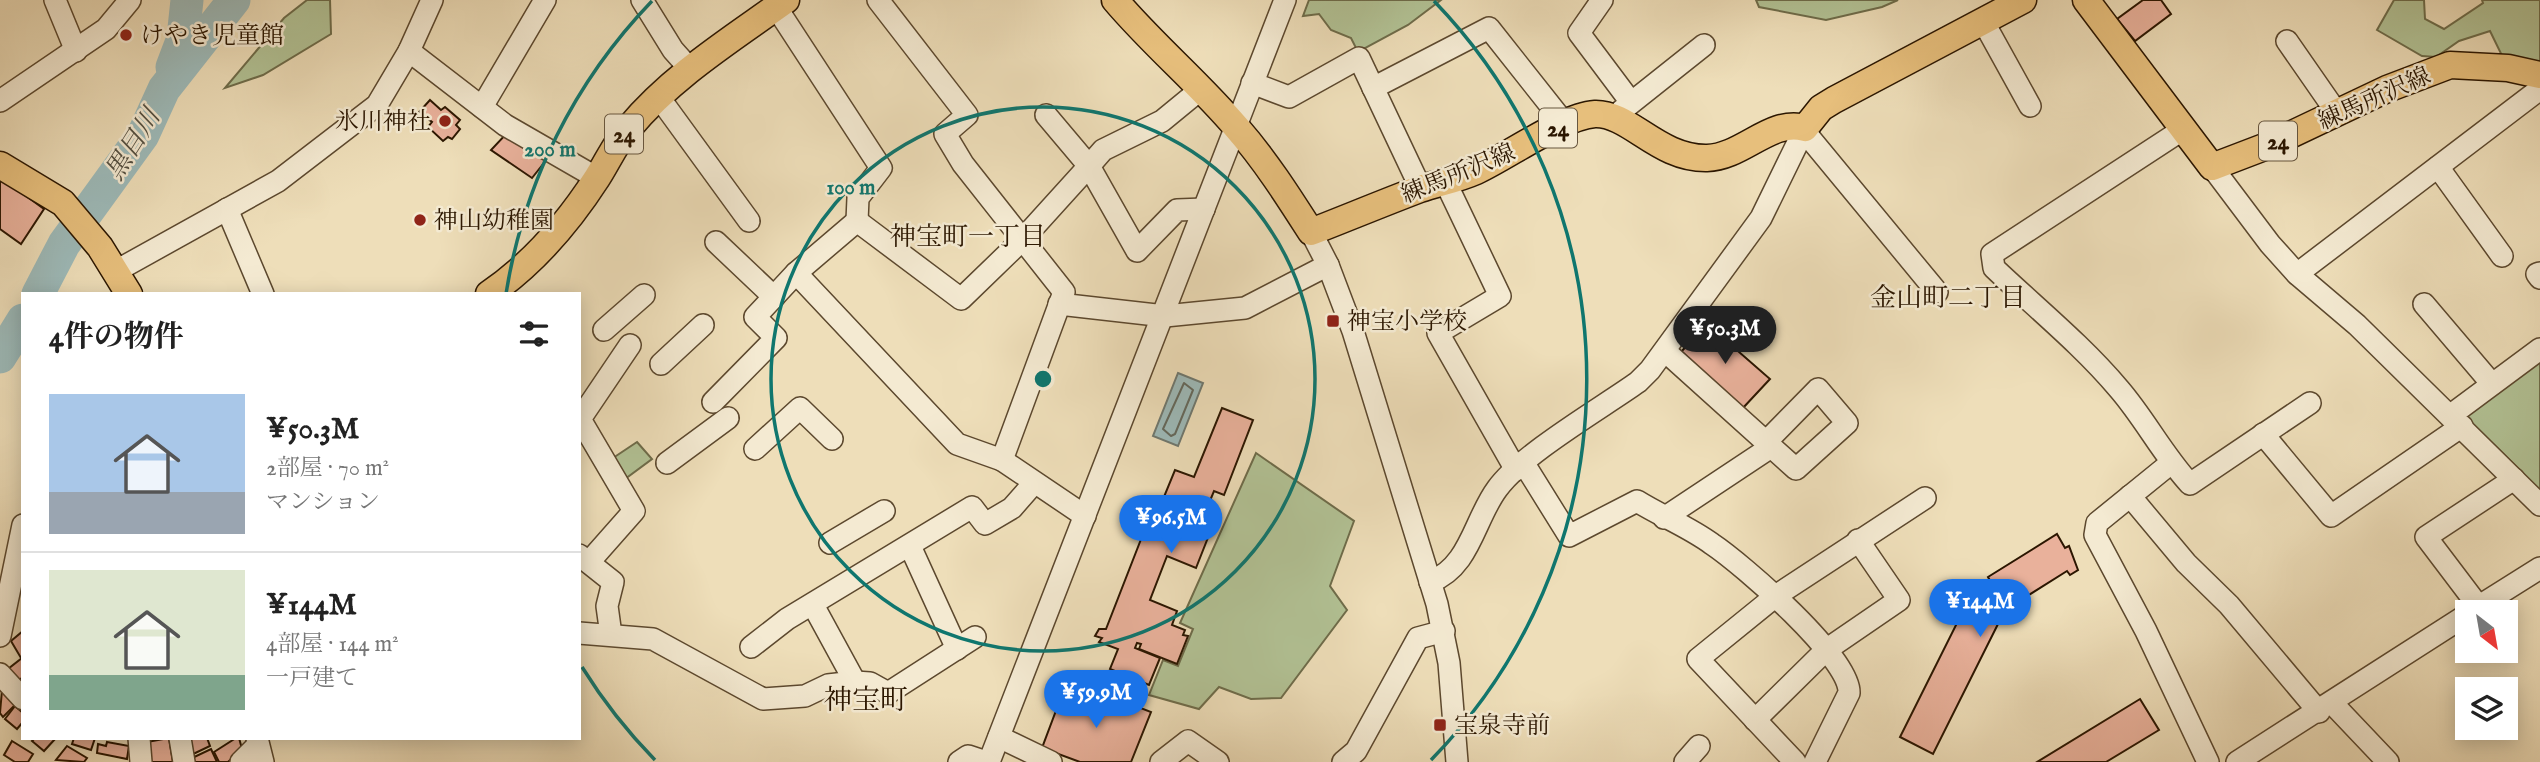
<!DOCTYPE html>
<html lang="ja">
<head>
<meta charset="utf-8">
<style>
  :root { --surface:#fff; --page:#f2f2f2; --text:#222; --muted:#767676; --line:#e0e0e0; --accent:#1a73e8 }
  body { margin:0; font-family:"IM FELL English","Noto Serif JP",serif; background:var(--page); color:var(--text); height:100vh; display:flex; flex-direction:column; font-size:26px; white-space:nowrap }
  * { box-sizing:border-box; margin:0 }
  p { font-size:23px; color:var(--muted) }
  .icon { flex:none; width:38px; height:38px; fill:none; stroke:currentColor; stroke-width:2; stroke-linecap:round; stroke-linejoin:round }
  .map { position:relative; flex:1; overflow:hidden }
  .panel { position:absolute; left:21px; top:292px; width:560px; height:448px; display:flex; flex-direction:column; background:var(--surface); border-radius:0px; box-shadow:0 4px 18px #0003 }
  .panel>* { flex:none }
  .needle { width:46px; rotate:149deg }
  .controls { position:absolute; left:2455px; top:600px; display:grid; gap:14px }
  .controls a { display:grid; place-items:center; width:63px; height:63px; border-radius:0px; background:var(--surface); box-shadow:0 4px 18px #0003; font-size:35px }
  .price { position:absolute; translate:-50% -60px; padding:0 16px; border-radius:24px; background:var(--accent); color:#fff; font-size:23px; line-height:46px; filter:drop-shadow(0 2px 4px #0008) }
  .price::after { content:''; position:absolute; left:50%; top:42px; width:21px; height:16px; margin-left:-10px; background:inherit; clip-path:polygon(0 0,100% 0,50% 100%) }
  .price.on { background:#222; color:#fff }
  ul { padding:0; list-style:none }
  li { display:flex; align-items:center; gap:21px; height:175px; padding:0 28px }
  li+li { border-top:2px solid var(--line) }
  li span { display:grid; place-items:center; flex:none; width:196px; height:140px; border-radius:0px; color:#555 }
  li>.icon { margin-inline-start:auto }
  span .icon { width:84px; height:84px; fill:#fffc; stroke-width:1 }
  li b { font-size:30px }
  h2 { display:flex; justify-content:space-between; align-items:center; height:84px; padding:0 28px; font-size:30px }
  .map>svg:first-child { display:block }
  .green { fill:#b2c295; stroke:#6e6c4a; stroke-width:2 }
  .water { fill:#9dbab9; stroke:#6f786f; stroke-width:2 }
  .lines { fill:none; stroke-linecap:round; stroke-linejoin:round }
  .shore { stroke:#64685c; stroke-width:2 }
  .river { stroke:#9dbab9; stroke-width:33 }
  .building { fill:#e9b19b; stroke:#2b1600; stroke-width:2 }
  .minor-casing { stroke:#5c482e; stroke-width:24 }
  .major-casing { stroke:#2b1600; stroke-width:29 }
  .minor { stroke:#f4ead2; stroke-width:21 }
  .major { stroke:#e7bf7c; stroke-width:26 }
  .ring { fill:none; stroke:#0f766e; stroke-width:3.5 }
  .poi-dot { fill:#8f2418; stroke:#f4ead2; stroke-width:2.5 }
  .labels { text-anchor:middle; stroke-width:5; stroke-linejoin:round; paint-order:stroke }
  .shield { fill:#f4ead2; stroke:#67563f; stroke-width:2 }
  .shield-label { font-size:23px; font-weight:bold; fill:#2b1600 }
  .poi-label { font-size:24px; fill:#2b1600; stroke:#f4ead2; text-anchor:start }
  .street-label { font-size:24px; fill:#2b1600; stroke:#f4ead2 }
  .water-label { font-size:26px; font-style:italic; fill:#534f41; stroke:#f4ead2 }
  .neighbourhood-label { font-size:26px; fill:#2b1600; stroke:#f4ead2 }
  .quarter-label { font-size:28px; fill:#2b1600; stroke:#f4ead2 }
  .centre { fill:#0f766e; stroke:#f4ead2; stroke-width:3.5 }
  .ring-label { font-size:21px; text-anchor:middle; font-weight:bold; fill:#0f766e; stroke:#f4ead2; stroke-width:5; stroke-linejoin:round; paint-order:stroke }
</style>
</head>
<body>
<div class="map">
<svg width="2540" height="762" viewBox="0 0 2540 762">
  <rect width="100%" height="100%" fill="#eedeb9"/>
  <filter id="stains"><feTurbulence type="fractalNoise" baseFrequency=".00286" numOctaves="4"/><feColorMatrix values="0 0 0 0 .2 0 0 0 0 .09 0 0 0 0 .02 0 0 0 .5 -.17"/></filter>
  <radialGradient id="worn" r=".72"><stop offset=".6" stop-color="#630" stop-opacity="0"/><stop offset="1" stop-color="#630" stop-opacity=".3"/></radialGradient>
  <!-- green -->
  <g class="green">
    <path d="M 307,0 L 330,0 L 331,34 L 263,75 L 225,88 L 284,18 Z"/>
    <path d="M 1309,0 L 1441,0 L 1408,25 L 1358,52 L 1351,38 L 1331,30 L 1319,14 L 1303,16 Z"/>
    <path d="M 1756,0 L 1898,0 L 1882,7 L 1826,20 L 1759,7 Z"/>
    <path d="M 2394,0 L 2424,0 L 2425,19 L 2444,29 L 2483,3 L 2482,0 L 2540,0 L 2540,75 L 2508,68 L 2490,31 L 2459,41 L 2436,57 L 2422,56 L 2377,30 Z"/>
    <path d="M 2540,357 L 2540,490 L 2466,417 L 2464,412 Z"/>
    <path d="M 637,442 L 652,459 L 625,479 L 613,458 Z"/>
    <path d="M 1256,453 L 1354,521 L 1330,586 L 1347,610 L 1281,698 L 1251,699 L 1219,687 L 1199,709 L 1149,695 L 1163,660 L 1178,666 L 1193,629 L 1180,623 Z"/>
  </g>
  <!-- water -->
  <path class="water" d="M 1178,373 L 1203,383 L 1178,446 L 1153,436 Z"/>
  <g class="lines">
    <!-- shore -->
    <path class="shore" d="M 1184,383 L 1193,390 L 1175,434 L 1171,436 L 1163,429 Z"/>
    <!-- river -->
    <g class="river">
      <path d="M 172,67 L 183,38 L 187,0"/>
      <path d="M 38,294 L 64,244 L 143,135 L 164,89 L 234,0"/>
      <path d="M 0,357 L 23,320"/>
    </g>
  </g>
  <!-- building -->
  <g class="building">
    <path d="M 2143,0 L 2161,0 L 2171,14 L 2135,41 L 2117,19 Z"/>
    <path d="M 430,100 L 441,110 L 445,107 L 460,120 L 456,125 L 460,129 L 452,139 L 448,137 L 443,141 L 428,127 L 432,122 L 419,112 Z"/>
    <path d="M 507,133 L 547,159 L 532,178 L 491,150 Z"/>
    <path d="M 0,177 L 44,209 L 21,244 L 0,229 Z"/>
    <path d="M 1707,324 L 1770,379 L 1742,409 L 1680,353 Z"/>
    <path d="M 1222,408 L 1253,420 L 1224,495 L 1214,491 L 1207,508 L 1218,512 L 1196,568 L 1167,556 L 1150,600 L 1177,611 L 1172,625 L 1185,630 L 1183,635 L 1188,636 L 1177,664 L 1139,649 L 1141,644 L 1137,643 L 1135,648 L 1160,658 L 1149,685 L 1110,669 L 1118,649 L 1099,642 L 1102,638 L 1095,636 L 1099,629 L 1106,629 L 1145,529 L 1150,531 L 1175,470 L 1194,477 Z"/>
    <path d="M 2057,534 L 2065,548 L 2069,546 L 2078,570 L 2070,575 L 2067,571 L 2005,610 L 1933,754 L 1900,737 L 1971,595 L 1999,608 L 2004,605 L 1988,577 Z"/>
    <path d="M 23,631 L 23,656 L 21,658 L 11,641 Z"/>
    <path d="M 22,658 L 23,677 L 18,681 L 8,669 Z"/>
    <path d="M 2,690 L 16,704 L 3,717 L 0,713 Z"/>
    <path d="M 1063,692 L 1100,706 L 1105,694 L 1151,712 L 1131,762 L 1080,762 L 1042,748 Z"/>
    <path d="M 2140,699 L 2159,730 L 2106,762 L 2037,762 Z"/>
    <path d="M 15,706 L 23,713 L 23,722 L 17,729 L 5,719 Z"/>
    <path d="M 35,738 L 55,738 L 55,739 L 44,751 L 32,741 Z"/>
    <path d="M 74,738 L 95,738 L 91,750 L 72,744 Z"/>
    <path d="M 169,738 L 173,762 L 151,762 L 147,742 Z"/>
    <path d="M 184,738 L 207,738 L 210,746 L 189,756 Z"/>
    <path d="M 236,738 L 239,738 L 242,749 L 228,762 L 219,762 L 214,752 Z"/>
    <path d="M 12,741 L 33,754 L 28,762 L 15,762 L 4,755 Z"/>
    <path d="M 107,742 L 129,746 L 127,759 L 97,753 L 98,744 L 106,746 Z"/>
    <path d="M 67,746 L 87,758 L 84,762 L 56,760 Z"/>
    <path d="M 211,749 L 217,762 L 192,762 L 190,759 Z"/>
  </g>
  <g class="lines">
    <!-- minor casing -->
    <g class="minor-casing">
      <g id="minor">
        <path d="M 55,0 L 76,51"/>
        <path d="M 642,0 L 673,50 L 690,69"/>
        <path d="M 878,0 L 967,115 L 945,134 L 963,164 L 1064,292 L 1002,460 L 1085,516"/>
        <path d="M 1602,0 L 1579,33 L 1630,101"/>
        <path d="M 776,7 L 881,168 L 858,198 L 857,221"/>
        <path d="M 1983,21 L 2030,106"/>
        <path d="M 2287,41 L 2337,113"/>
        <path d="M 409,51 L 505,125 L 597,178"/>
        <path d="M 1252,83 L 1289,97 L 1359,58 L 1421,189"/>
        <path d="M 1373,88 L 1489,28 L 1565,124"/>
        <path d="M 658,96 L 749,221"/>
        <path d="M 0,101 L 106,29 L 130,0"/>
        <path d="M 482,107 L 545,0"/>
        <path d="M 1621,111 L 1704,45"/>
        <path d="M 1046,115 L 1089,166 L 1103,150 L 1162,121 L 1201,89"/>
        <path d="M 2185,128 L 1992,254 L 1994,268 C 2035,307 2082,345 2119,389 C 2145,419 2163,455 2190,484 L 2310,403"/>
        <path d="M 1804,131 L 1937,292"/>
        <path d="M 2212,167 L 2270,244 L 2297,274 L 2357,325 L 2540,505"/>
        <path d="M 2438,167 L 2502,256"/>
        <path d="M 1445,181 L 1500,296 L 1438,333 L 1516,470"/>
        <path d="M 227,209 L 263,294"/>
        <path d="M 1311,232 L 1328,265 L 1353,331 L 1437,604 L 1449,663 L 1457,762"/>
        <path d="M 716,242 L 774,297"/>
        <path d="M 116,271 L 278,181 L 377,105 L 409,51 L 432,0"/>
        <path d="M 796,273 L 957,444 L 1002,460"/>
        <path d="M 2540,273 L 2537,274 L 2540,278"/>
        <path d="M 2297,274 L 2540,89"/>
        <path d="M 1059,304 L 1165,316 L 1245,308 L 1328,265"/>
        <path d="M 2424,304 L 2492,384"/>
        <path d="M 604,330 L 644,295"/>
        <path d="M 1665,351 L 1796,469 L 1847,423 L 1818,389 L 1765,443"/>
        <path d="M 661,364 L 703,325"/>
        <path d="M 713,402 L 776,338 L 755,317 L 796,273 L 857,221 L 961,299 L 1022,240 L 1089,166 L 1137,251 L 1177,210 L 1204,209"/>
        <path d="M 2451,415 L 2540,349"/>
        <path d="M 2263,434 L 2331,516 L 2462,426"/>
        <path d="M 755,449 L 800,408 L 832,439"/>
        <path d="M 1523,462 L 1569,536 L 1637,501 C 1661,516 1689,527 1712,544 C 1742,564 1851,658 1849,693 L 1815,762"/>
        <path d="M 667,463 L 728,418"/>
        <path d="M 2171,463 L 2097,523 L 2095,535 L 2146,631 L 2208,762"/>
        <path d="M 2130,496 L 2186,563 L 2229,605 L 2319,712"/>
        <path d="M 1664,518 L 1771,447"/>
        <path d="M 830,543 L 884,511"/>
        <path d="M 910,546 L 957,649"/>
        <path d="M 579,555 L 613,582 L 607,606 L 611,635"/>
        <path d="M 589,562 L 634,511 L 580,419 L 630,345"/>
        <path d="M 1430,582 C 1470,567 1474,520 1497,489 C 1522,454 1600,409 1638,382 L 1650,370 L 1761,218 L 1805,128"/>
        <path d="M 813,605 L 855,682"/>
        <path d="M 2479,607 L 2426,537 L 2514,479"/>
        <path d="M 2470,612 L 2540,568"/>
        <path d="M 579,633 L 653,639 L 763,699 L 805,696 L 828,685 L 855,682 L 870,683 L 888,693 L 975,637"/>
        <path d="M 0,636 L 23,525"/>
        <path d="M 751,647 L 787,619 L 972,507 L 985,524 L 1012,508 L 1033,484"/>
        <path d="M 0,674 L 23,699"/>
        <path d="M 2332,703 L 2388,762"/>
        <path d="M 1755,720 L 1826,650 L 1899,600 L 1858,540"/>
        <path d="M 999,737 L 1051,762"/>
        <path d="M 139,738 L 141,762"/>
        <path d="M 180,738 L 184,762"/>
        <path d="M 257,738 L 263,762"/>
        <path d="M 241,762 L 258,745"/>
        <path d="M 959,762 L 968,756 L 986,762"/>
        <path d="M 989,762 L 1285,0"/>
        <path d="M 1161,762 L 1188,741 L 1218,762"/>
        <path d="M 1343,762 L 1356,751 L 1418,638 L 1444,631"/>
        <path d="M 1685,762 L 1699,746"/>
        <path d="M 1795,762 L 1698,659 L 1777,595 L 1925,498"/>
        <path d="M 2237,762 L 2468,614"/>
      </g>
    </g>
    <!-- major casing -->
    <g class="major-casing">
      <g id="major">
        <path d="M 1115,0 C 1153,45 1199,83 1237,128 C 1265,160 1288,196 1311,232 C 1347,218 1383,203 1420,189 C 1438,183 1458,179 1476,171 C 1507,157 1563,116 1595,114 C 1630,113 1658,159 1707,158 C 1743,157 1771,118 1805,128 L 1821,108 L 1834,100 L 2023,0"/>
        <path d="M 2086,0 L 2212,167 L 2267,146 L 2387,89 L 2450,65 L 2508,68 L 2540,75"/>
        <path d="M 0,165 L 63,203 L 100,247 L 129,294"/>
        <path d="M 489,294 C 534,263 568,223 597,178 C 608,161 616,142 629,128 C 672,76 732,39 786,0"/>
      </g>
    </g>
    <!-- minor -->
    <use href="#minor" class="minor"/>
    <!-- major -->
    <use href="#major" class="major"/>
  </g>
  <!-- distance rings -->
  <g class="ring">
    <circle cx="1043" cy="379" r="272"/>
    <path d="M655 760A544 544 0 0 1 582 667M506 294A544 544 0 0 1 652 1M1434 1A544 544 0 0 1 1431 760"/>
  </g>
  <!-- markers -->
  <g class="poi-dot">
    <circle cx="126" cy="35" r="7"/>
    <circle cx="445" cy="121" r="7"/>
    <circle cx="420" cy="220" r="7"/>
    <rect x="1326" y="314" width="14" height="14" rx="3.5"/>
    <rect x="1433" y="718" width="14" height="14" rx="3.5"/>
  </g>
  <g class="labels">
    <!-- shield labels -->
    <g class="shield">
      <rect x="1539" y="108.5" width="38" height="39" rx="5"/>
      <rect x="605" y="114.5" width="38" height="39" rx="5"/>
      <rect x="2259" y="121.5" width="38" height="39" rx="5"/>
    </g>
    <g class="shield-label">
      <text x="1558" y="136">24</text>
      <text x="624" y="142">24</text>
      <text x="2278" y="149">24</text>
    </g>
    <!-- poi labels -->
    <g class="poi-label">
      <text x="140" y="43">けやき児童館</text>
      <text x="431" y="129" text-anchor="end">氷川神社</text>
      <text x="434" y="228">神山幼稚園</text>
      <text x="1347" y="329">神宝小学校</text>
      <text x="1454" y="733">宝泉寺前</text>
    </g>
    <!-- street labels -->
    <g class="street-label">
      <text transform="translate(2374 98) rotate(-24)" y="8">練馬所沢線</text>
      <text transform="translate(1458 173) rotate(-22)" y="8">練馬所沢線</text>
    </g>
    <!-- water labels -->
    <g class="water-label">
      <text transform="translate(132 144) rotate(-58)" y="9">黒目川</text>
    </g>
    <!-- neighbourhood labels -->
    <g class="neighbourhood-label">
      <text x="968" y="245">神宝町一丁目</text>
      <text x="1948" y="306">金山町二丁目</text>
    </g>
    <!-- quarter labels -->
    <g class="quarter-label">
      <text x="866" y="709">神宝町</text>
    </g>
  </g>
  <circle cx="1043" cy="379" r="10" class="centre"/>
  <g class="ring-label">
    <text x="550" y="156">200 m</text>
    <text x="851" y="194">100 m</text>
  </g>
  <rect width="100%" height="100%" filter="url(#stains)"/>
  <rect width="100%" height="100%" fill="url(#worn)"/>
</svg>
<div class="controls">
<a><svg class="needle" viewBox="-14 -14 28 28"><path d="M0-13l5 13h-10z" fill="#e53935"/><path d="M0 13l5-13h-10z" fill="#767676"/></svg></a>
<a><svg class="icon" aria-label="layers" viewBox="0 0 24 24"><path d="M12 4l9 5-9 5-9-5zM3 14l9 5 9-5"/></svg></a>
</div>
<b class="price on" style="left:1725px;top:366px">¥50.3M</b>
<b class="price" style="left:1171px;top:555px">¥96.5M</b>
<b class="price" style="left:1980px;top:639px">¥144M</b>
<b class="price" style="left:1096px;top:730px">¥59.9M</b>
<section class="panel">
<h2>4件の物件<svg class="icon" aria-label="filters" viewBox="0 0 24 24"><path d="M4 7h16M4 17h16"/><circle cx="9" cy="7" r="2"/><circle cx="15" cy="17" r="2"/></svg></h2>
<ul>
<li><span style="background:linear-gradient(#a9c7e8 70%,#9aa5b1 0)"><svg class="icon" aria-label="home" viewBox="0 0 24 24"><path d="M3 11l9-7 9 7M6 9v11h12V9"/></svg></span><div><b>¥50.3M</b><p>2部屋 · 70 m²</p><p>マンション</p></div></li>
<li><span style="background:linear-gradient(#dfe7d0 75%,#7fa58c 0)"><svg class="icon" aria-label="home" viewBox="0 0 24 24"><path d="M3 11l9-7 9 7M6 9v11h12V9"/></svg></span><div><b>¥144M</b><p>4部屋 · 144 m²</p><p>一戸建て</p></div></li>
</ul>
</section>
</div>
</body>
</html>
